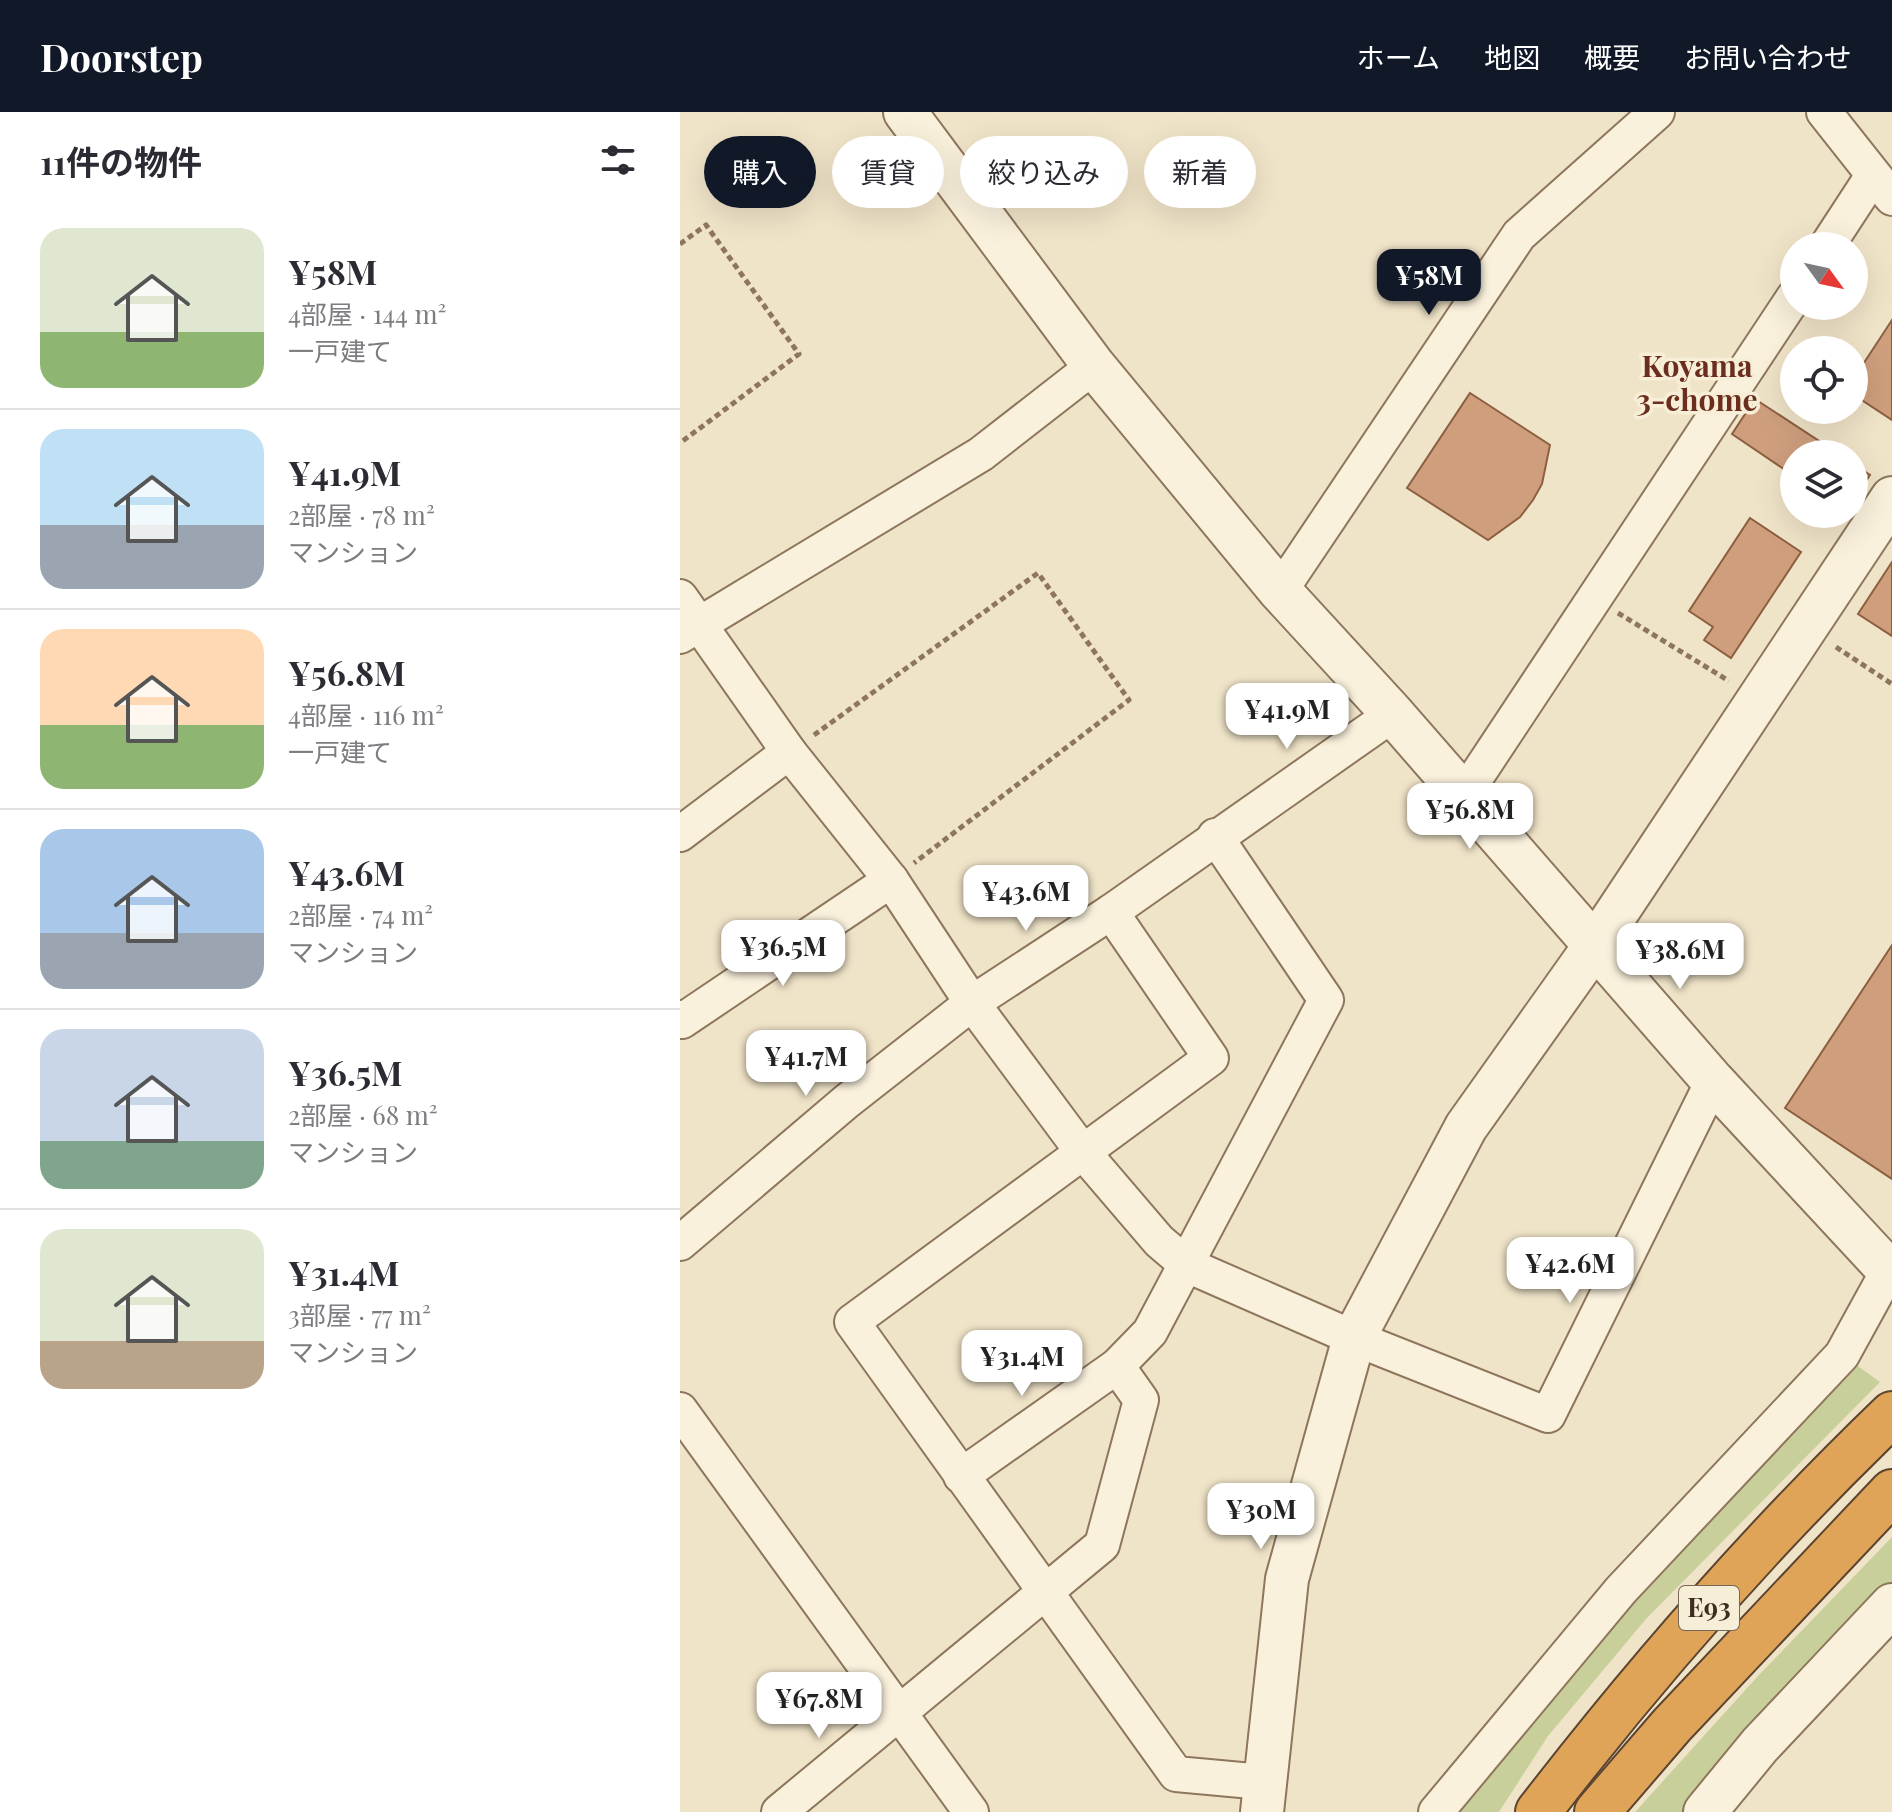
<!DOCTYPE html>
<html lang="ja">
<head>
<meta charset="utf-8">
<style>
  :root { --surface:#fff; --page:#f7f7f7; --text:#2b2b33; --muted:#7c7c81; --line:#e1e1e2; --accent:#111827 }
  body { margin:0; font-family:"Playfair Display","Noto Sans JP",serif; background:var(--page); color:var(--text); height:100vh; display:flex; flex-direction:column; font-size:30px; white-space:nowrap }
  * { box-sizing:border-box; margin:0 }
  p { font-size:26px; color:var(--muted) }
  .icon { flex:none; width:44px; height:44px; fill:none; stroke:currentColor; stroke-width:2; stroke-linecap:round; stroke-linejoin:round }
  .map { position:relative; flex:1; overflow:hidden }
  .sheet { display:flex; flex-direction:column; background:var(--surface); width:680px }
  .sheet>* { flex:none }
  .banner { position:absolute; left:24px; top:24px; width:760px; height:72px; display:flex; gap:16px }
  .needle { width:52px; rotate:123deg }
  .buttons { position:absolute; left:1100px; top:120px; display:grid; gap:16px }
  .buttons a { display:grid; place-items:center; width:88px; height:88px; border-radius:50%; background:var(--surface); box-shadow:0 8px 32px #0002; font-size:40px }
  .price { position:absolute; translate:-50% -68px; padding:0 18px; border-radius:16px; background:#fff; color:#222; font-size:26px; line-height:52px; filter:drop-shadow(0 2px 4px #0008) }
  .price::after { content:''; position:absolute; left:50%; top:48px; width:24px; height:18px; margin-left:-12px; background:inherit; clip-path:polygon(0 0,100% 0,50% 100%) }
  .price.on { background:var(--accent); color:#fff }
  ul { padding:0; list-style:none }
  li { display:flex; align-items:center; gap:24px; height:200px; padding:0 40px }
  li+li { border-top:2px solid var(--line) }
  li span { display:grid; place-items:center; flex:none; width:224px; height:160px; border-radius:24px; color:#555 }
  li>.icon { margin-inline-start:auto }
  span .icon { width:96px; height:96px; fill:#fffc; stroke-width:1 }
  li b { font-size:34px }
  h2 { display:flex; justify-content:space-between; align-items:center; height:96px; padding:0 40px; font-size:34px }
  .tag { padding:0 28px; border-radius:36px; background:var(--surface); box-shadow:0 8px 32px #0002; font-size:28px; line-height:72px }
  .tag.on { background:var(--accent); color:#fff }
  header { display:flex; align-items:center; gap:48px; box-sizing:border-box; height:112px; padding:0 40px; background:var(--accent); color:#fff }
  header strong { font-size:38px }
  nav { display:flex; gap:44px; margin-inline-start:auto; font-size:28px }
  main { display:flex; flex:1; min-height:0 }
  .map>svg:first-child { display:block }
  .green { fill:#c9cf9b }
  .building { fill:#cf9f7d; stroke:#8d5f41; stroke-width:2 }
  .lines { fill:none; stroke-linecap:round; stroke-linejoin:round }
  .minor-casing { stroke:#8d765c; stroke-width:38 }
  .tertiary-casing { stroke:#8d765c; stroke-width:46 }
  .motorway-casing { stroke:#5b4430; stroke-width:48 }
  .path { stroke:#8d765c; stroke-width:5; stroke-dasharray:6 4; stroke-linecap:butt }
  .minor { stroke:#faf1dc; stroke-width:34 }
  .tertiary { stroke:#faf1dc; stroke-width:42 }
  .motorway { stroke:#e0a458; stroke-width:44 }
  .labels { text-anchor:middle; stroke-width:7; stroke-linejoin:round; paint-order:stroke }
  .shield { fill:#f7eed8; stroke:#756857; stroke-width:2 }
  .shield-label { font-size:26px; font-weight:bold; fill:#3d2e20 }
  .neighbourhood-label { font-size:30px; font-weight:bold; fill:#6b2e1e; stroke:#f7eed8 }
</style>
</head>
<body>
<header>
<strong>Doorstep</strong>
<nav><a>ホーム</a><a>地図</a><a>概要</a><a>お問い合わせ</a></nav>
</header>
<main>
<section class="sheet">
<h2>11件の物件<svg class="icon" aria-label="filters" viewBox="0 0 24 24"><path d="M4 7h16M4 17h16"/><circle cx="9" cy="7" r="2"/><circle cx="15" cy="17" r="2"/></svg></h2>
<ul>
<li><span style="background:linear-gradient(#dfe7d0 65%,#8fb573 0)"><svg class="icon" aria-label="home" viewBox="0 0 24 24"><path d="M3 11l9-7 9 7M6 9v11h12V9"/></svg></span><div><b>¥58M</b><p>4部屋 · 144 m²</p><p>一戸建て</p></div></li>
<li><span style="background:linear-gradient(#bfe0f5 60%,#9aa5b1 0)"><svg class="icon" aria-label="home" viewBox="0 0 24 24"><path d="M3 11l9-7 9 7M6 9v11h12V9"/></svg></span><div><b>¥41.9M</b><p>2部屋 · 78 m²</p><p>マンション</p></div></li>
<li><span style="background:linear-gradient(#ffd9b3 60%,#8fb573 0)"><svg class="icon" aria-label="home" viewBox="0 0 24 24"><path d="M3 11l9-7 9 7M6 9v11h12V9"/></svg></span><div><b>¥56.8M</b><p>4部屋 · 116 m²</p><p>一戸建て</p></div></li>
<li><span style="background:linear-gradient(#a9c7e8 65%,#9aa5b1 0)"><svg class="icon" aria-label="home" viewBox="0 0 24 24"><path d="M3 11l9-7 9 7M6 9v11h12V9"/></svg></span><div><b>¥43.6M</b><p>2部屋 · 74 m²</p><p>マンション</p></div></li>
<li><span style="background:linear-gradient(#c9d6e8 70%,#7fa58c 0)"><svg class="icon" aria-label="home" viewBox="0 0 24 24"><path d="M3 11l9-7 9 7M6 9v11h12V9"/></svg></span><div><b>¥36.5M</b><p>2部屋 · 68 m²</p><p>マンション</p></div></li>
<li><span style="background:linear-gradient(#dfe7d0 70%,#b9a48a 0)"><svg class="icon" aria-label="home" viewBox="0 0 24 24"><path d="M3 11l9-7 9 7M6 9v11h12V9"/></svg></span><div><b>¥31.4M</b><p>3部屋 · 77 m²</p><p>マンション</p></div></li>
</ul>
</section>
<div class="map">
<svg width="1212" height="1700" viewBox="0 0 1212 1700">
  <rect width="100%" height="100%" fill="#f0e4c8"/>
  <!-- green -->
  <g class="green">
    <path d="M 1175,1252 L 1200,1270 L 966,1507 L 868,1624 L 819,1700 L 778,1700 L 976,1458 Z"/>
    <path d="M 1212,1425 L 1212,1477 L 1007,1700 L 955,1700 L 1077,1565 Z"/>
  </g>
  <!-- building -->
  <g class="building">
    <path d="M 1212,208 L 1212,308 L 1174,283 L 1174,266 Z"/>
    <path d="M 790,281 L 870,333 L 862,372 L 853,388 L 840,405 L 808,428 L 727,376 Z"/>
    <path d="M 1075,287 L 1159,342 L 1114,342 L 1114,364 L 1052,322 Z"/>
    <path d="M 1174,352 L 1190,363 L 1174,387 Z"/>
    <path d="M 1070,406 L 1121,440 L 1051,546 L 1024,528 L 1033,515 L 1009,499 Z"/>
    <path d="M 1212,450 L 1212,524 L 1178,502 Z"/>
    <path d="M 1212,833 L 1212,1067 L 1105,996 Z"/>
  </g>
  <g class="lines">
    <!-- minor casing -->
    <g class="minor-casing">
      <g id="minor">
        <path d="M 1144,0 L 1212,86"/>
        <path d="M 1147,134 L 1192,65"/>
        <path d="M 600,479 L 839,123 L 977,0"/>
        <path d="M 0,485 L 109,640 L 211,768 L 292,891 L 402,1039 L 479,1129 L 507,1153 L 674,1226 L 868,1303 L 1033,969"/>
        <path d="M 0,524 L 301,342 L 414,254"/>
        <path d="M 784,683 L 1114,185"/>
        <path d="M 0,722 L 109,640"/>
        <path d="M 431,800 L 531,946 L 172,1210 L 496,1662 L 583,1670"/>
        <path d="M 0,906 L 2,909 L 211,768"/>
        <path d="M 0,1131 L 167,989 L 292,891 L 431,800 L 713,602"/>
        <path d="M 0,1298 L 291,1700"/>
        <path d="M 281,1364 L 437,1254 L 470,1220 L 646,888 L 535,724"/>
        <path d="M 99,1700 L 422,1433 L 461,1288 L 437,1254"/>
        <path d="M 756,1700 L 941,1478 L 1162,1243 L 1212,1152"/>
      </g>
    </g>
    <!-- tertiary casing -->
    <g class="tertiary-casing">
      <g id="tertiary">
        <path d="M 225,0 L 414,254 L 600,479 L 713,602 L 1033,969 L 1212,1162"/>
        <path d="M 582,1700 L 607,1467 L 674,1226 L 786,1015 L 916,832 L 1212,386"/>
        <path d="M 1025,1700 L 1080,1633 L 1212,1493"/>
      </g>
    </g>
    <!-- motorway casing -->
    <g class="motorway-casing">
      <g id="motorway">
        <path d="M 858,1700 C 966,1560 1084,1425 1212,1302"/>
        <path d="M 917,1700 L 992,1613 L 1212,1380"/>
      </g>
    </g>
    <!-- path -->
    <g class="path">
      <path d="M 0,132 L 26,113 L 119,242 L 0,331"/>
      <path d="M 938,501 L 1049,569"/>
      <path d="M 1156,535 L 1212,572"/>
      <path d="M 134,623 L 358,461 L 449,588 L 234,751"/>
    </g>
    <!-- minor -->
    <use href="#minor" class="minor"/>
    <!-- tertiary -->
    <use href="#tertiary" class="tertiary"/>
    <!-- motorway -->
    <use href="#motorway" class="motorway"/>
  </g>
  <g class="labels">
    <!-- shield labels -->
    <rect class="shield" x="999" y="1474" width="60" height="44" rx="6"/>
    <g class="shield-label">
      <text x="1029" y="1505">E93</text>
    </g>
    <!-- neighbourhood labels -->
    <g class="neighbourhood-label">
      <text x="1017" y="265">Koyama<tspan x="1017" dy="34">3-chome</tspan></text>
    </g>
  </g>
</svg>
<div class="buttons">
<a><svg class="needle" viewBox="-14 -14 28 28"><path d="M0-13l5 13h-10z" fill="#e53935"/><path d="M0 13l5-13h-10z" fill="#7c7c81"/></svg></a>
<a><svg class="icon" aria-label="locate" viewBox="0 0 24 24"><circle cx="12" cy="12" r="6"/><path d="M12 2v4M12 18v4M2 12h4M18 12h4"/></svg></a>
<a><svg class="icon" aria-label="layers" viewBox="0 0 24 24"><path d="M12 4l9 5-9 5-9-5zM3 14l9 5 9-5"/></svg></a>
</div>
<b class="price on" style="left:749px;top:205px">¥58M</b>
<b class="price" style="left:607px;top:639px">¥41.9M</b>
<b class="price" style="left:790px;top:739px">¥56.8M</b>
<b class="price" style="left:346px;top:821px">¥43.6M</b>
<b class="price" style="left:103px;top:876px">¥36.5M</b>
<b class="price" style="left:1000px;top:879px">¥38.6M</b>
<b class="price" style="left:126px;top:986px">¥41.7M</b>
<b class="price" style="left:890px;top:1193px">¥42.6M</b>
<b class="price" style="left:342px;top:1286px">¥31.4M</b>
<b class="price" style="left:581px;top:1439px">¥30M</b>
<b class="price" style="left:139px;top:1628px">¥67.8M</b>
<div class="banner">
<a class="tag on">購入</a>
<a class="tag">賃貸</a>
<a class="tag">絞り込み</a>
<a class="tag">新着</a>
</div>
</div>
</main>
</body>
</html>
